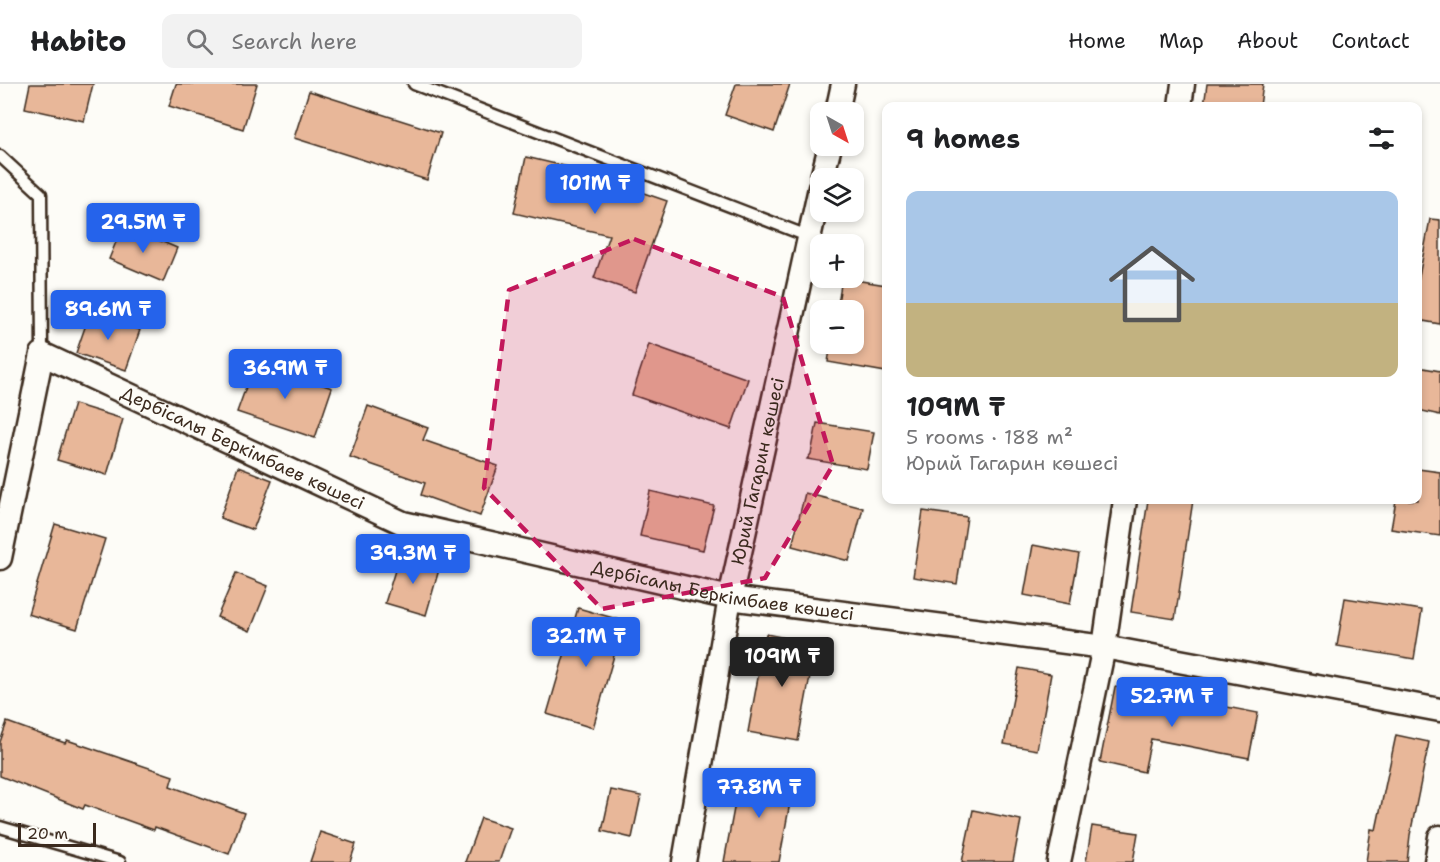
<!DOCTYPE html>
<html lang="en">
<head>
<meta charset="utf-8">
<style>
  :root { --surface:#fff; --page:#f2f2f2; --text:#202124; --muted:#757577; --line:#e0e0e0; --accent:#2563eb }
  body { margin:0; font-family:"Shantell Sans",sans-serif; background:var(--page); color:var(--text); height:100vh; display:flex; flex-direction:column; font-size:22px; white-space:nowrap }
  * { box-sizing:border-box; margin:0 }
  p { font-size:20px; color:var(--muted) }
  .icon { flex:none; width:33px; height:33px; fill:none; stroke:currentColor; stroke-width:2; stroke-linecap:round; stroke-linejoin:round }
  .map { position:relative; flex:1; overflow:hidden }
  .side { position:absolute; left:882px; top:18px; width:540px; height:402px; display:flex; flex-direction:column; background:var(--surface); border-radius:12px; box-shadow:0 3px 9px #0003 }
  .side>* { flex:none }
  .needle { width:39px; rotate:141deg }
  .controls { position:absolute; left:810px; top:18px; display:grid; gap:12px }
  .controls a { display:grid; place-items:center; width:54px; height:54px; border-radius:12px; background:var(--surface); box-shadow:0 3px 9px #0003; font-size:30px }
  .scale { position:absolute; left:18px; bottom:15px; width:78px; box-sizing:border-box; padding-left:6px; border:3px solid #3b2a1e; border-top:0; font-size:16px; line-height:21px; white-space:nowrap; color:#3b2a1e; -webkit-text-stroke:4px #fdfcf7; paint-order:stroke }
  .price { position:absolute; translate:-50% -51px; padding:0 14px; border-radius:6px; background:var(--accent); color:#fff; font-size:20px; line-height:39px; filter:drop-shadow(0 2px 3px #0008) }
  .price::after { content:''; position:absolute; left:50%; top:36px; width:18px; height:14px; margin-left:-9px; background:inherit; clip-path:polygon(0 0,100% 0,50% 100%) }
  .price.selected { background:#222; color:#fff }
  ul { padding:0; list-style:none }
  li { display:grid; align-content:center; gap:12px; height:318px; padding:0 24px }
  li span { display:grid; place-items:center; height:186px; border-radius:12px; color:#555 }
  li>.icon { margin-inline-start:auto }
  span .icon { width:108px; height:108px; fill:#fffc; stroke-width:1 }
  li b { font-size:26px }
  h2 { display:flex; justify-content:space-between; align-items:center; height:72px; padding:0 24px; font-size:26px }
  header { display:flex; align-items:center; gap:36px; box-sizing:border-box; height:84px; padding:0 30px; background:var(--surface); border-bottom:2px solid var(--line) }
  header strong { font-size:28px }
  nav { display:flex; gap:33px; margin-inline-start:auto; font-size:21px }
  .search { width:420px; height:54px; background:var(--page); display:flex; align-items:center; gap:15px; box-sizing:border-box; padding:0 21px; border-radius:12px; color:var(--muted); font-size:22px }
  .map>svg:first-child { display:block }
  .building { fill:#e8b799; stroke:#3b2a1e; stroke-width:1.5 }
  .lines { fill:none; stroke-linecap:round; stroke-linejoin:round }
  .lane-casing { stroke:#3b2a1e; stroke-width:15 }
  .street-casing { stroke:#3b2a1e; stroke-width:27 }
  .lane { stroke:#fdfcf7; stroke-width:10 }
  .street { stroke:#fdfcf7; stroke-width:22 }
  .marked { fill:#c2185b; fill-opacity:0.2; stroke:#c2185b; stroke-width:4.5; stroke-dasharray:12 8; stroke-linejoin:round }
  .labels { text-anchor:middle; stroke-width:6; stroke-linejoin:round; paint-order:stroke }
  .street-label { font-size:18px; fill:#3b2a1e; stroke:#fdfcf7 }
</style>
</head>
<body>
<header>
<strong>Habito</strong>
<div class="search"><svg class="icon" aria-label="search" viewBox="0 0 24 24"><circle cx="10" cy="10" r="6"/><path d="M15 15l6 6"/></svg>Search here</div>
<nav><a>Home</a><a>Map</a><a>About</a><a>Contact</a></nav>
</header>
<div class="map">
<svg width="1440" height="778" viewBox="0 0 1440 778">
  <rect width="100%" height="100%" fill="#fdfcf7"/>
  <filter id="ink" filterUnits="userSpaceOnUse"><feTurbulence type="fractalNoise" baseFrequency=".0167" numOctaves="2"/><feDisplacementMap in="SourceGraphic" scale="12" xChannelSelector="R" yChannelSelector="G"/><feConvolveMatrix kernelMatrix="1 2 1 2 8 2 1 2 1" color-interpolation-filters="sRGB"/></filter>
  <g filter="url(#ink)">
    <!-- building -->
    <g class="building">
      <path d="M 30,0 L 93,0 L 84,37 L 25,24 Z"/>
      <path d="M 176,0 L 257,0 L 243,45 L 169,22 Z"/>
      <path d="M 736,0 L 790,0 L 774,48 L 725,31 Z"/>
      <path d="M 1207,0 L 1263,0 L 1260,22 L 1204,22 Z"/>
      <path d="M 309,7 L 441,49 L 427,96 L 294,54 Z"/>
      <path d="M 526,73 L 598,90 L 597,93 L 667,117 L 635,208 L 594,194 L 609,151 L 514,129 Z"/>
      <path d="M 1430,135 L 1440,136 L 1440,240 L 1418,236 L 1418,198 Z"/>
      <path d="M 123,141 L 177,164 L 163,198 L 109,175 Z"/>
      <path d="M 842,194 L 886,201 L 886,288 L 828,278 L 831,260 L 854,260 L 854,226 L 837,226 Z"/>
      <path d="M 90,229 L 140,246 L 126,286 L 76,269 Z"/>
      <path d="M 649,260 L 748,295 L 731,345 L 632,311 Z"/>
      <path d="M 255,278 L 332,304 L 315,354 L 237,328 Z"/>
      <path d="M 1418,283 L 1440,287 L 1440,331 L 1418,326 Z"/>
      <path d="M 74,320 L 123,335 L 107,391 L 57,376 Z"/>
      <path d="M 368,322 L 428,344 L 423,356 L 498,382 L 480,432 L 421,411 L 425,399 L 350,373 Z"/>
      <path d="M 817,339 L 874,348 L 867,385 L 807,375 L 811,370 Z"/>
      <path d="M 238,383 L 272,396 L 253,446 L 220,434 Z"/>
      <path d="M 1418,385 L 1440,388 L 1440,452 L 1391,445 L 1396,416 L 1418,416 Z"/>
      <path d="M 650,407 L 714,422 L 703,466 L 640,452 Z"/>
      <path d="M 805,409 L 863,424 L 849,477 L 792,462 Z"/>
      <path d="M 1148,416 L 1193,416 L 1175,535 L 1131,528 Z"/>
      <path d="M 923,427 L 967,433 L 957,500 L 913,493 Z"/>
      <path d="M 55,440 L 105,455 L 77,545 L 28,530 Z"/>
      <path d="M 1033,461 L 1079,470 L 1070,520 L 1024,511 Z"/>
      <path d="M 400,470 L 440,482 L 426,531 L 385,519 Z"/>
      <path d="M 236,489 L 268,502 L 250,547 L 217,533 Z"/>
      <path d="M 1345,514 L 1422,526 L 1414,575 L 1337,562 Z"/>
      <path d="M 578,524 L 624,537 L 593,644 L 547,630 Z"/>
      <path d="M 766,550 L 816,560 L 798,657 L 748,648 Z"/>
      <path d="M 1019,584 L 1051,590 L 1037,666 L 1004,660 Z"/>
      <path d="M 1115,603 L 1180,617 L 1181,614 L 1258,629 L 1249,674 L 1151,655 L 1144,688 L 1100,678 Z"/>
      <path d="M 7,638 L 65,659 L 67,656 L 173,692 L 170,702 L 244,729 L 229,770 L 155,743 L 154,746 L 85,721 L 83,725 L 0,692 L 0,658 Z"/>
      <path d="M 1396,651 L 1429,658 L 1410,751 L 1407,778 L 1366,778 L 1371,745 L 1376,746 Z"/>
      <path d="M 741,687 L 794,697 L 779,778 L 724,778 Z"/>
      <path d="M 611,706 L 641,712 L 632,754 L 602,747 Z"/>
      <path d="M 973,726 L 1021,736 L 1013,778 L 962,778 Z"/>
      <path d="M 481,734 L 511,744 L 499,778 L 465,778 Z"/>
      <path d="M 1092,742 L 1138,749 L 1133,778 L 1086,778 Z"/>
      <path d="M 320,748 L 356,760 L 350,778 L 310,778 Z"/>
    </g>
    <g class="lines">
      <!-- lane casing -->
      <g class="lane-casing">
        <g id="lane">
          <path d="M 414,0 L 810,153"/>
          <path d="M 0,72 L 41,110 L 42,270"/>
          <path d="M 0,743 L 120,778"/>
        </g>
      </g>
      <!-- street casing -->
      <g class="street-casing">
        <g id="street">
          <path d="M 1180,22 L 1183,0"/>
          <path d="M 837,28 L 843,0"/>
          <path d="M 822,94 L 830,62"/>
          <path id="s1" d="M 0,474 L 42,270 L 403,439 L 730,514 L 1104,563 L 1440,626"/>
          <path id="s2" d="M 684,778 L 730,514 L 820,104"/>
          <path d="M 1059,778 L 1104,563 L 1125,416"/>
          <path d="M 1436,778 L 1440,753"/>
        </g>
      </g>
      <!-- lane -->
      <use href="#lane" class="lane"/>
      <!-- street -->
      <use href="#street" class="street"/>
    </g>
  </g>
  <!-- marked area -->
  <path class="marked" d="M 634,155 L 783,213 L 833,381 L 765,494 L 602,525 L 484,404 L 509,206 Z"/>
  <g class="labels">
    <!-- street labels -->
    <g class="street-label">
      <text dy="6" stroke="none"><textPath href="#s1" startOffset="430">Дербісалы Беркімбаев көшесі</textPath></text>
      <text dy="6" stroke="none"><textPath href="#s2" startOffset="398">Юрий Гагарин көшесі</textPath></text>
      <text dy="6" stroke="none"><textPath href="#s1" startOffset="934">Дербісалы Беркімбаев көшесі</textPath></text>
    </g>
  </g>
</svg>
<div class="controls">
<a><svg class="needle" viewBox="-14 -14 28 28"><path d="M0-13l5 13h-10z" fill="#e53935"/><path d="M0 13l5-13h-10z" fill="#757577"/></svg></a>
<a><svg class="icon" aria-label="layers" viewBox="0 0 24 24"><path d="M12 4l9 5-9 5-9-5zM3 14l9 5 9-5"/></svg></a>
<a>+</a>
<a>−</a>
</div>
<div class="scale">20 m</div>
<b class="price" style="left:595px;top:131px">101M ₸</b>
<b class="price" style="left:143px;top:170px">29.5M ₸</b>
<b class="price" style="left:108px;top:257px">89.6M ₸</b>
<b class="price" style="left:285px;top:316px">36.9M ₸</b>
<b class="price" style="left:413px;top:501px">39.3M ₸</b>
<b class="price" style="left:586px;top:584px">32.1M ₸</b>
<b class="price selected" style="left:782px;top:604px">109M ₸</b>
<b class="price" style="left:1172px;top:644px">52.7M ₸</b>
<b class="price" style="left:759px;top:735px">77.8M ₸</b>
<section class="side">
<h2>9 homes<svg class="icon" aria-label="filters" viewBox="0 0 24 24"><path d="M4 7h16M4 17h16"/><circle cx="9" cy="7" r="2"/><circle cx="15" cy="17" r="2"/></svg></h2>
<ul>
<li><span style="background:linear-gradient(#a9c7e8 60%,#c2b280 0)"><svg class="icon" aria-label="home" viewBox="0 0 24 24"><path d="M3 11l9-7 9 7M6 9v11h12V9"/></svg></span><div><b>109M ₸</b><p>5 rooms · 188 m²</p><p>Юрий Гагарин көшесі</p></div></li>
</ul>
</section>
</div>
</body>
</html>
